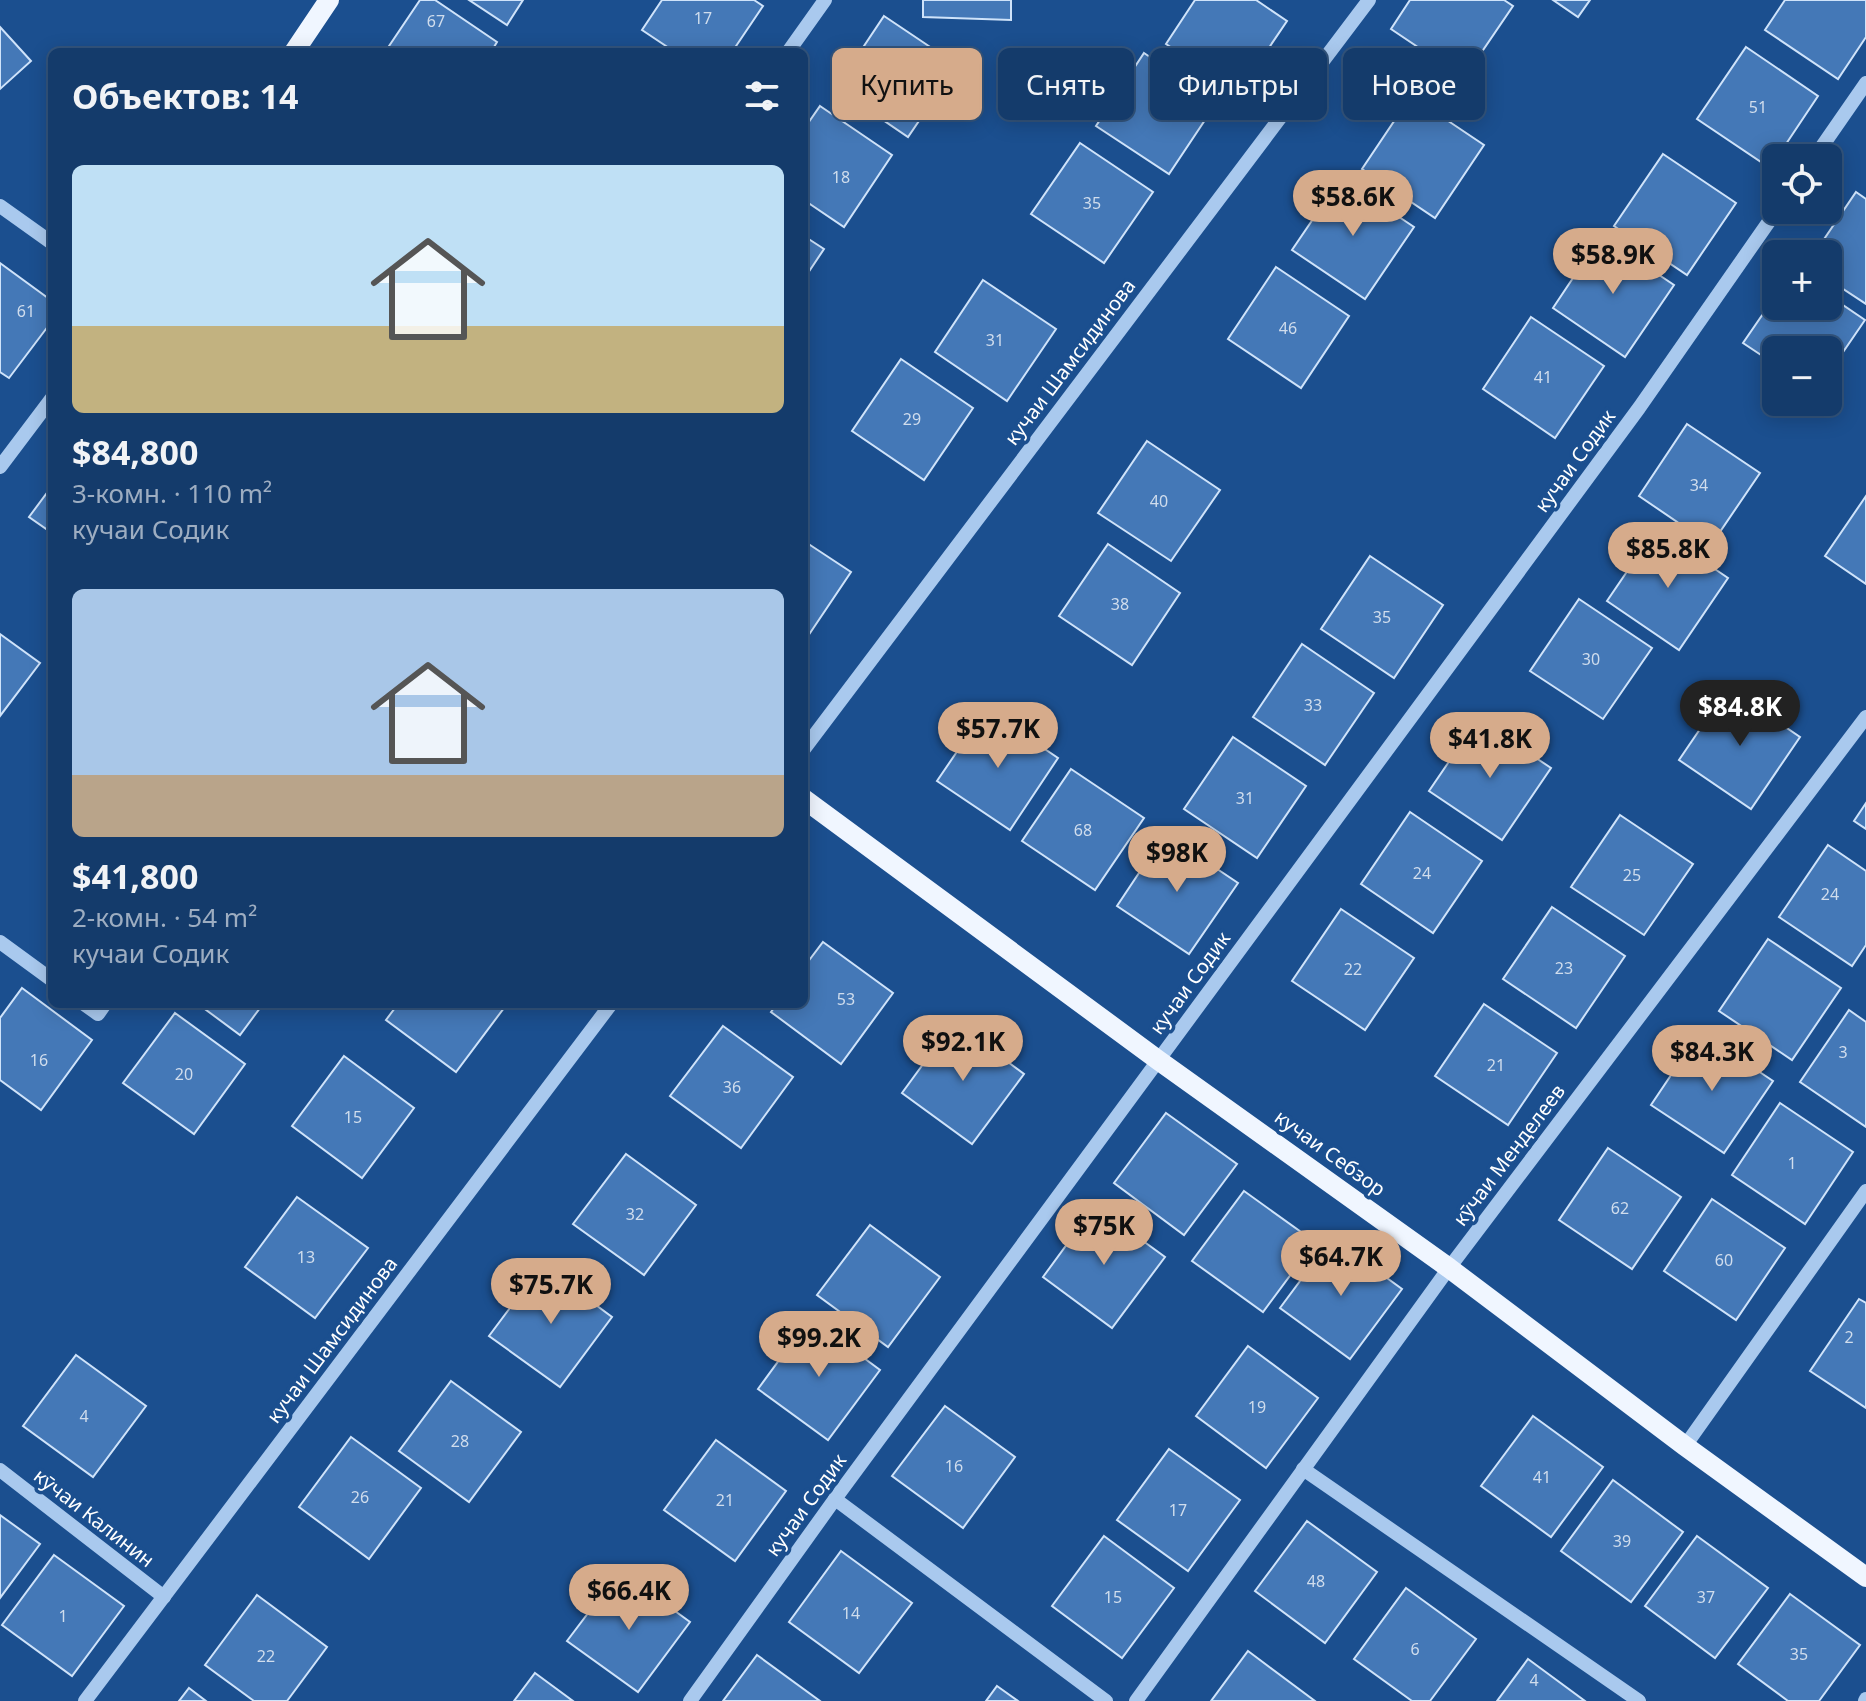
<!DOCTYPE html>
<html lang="ru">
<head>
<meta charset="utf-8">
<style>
  :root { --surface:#143b6b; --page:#214673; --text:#f1f3f6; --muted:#9dadc1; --line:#33557e; --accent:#d6ab8b }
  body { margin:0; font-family:"Noto Sans",sans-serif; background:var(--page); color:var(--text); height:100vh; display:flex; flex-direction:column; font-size:30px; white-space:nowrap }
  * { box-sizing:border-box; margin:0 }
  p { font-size:26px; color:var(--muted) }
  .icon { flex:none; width:44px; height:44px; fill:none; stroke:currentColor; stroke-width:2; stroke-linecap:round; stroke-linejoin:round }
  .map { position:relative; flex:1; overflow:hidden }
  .details { position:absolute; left:48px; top:48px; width:760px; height:960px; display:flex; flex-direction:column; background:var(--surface); border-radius:12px; box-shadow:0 4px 20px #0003,0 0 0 2px var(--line) }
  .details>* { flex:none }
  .hud { position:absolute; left:832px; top:48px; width:760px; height:72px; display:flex; gap:16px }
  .buttons { position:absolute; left:1762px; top:144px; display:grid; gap:16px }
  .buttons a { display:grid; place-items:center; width:80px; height:80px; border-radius:12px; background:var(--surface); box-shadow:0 4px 20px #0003,0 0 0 2px var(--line); font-size:40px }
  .price { position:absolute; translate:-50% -68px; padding:0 18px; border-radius:28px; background:var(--accent); color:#111; font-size:26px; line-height:52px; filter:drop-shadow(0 2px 4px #0008) }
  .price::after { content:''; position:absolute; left:50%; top:48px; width:24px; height:18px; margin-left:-12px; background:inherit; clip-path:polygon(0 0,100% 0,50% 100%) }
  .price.active { background:#222; color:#fff }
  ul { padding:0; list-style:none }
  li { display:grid; align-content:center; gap:16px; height:424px; padding:0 24px }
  li span { display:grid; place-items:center; height:248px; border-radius:12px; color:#555 }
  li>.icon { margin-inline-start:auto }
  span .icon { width:144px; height:144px; fill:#fffc; stroke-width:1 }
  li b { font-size:34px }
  h2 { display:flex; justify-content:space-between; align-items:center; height:96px; padding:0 24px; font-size:34px }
  .chip { padding:0 28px; border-radius:12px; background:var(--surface); box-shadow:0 4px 20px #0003,0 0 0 2px var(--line); font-size:28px; line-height:72px }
  .chip.active { background:var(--accent); color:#111 }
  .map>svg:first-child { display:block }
  .building { fill:#4478b7; stroke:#cfe3fa; stroke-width:2 }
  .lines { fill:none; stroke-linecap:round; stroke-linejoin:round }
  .minor { stroke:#a9c9ee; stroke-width:14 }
  .major { stroke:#f0f6ff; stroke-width:20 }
  .labels { text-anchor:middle; stroke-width:7; stroke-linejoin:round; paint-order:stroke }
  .number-label { font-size:16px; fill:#d0dded }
  .street-label { font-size:20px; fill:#fff; stroke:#1b4f8f }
</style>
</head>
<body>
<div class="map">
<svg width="1866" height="1701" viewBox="0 0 1866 1701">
  <rect width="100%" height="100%" fill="#1b4f8f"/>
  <!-- building -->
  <g class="building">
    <path d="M 420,0 L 435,0 L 497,42 L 491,52 L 385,52 Z"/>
    <path d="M 469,0 L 523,0 L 507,25 Z"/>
    <path d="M 662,0 L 754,0 L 763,6 L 732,52 L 675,52 L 642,30 Z"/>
    <path d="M 923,0 L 1011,0 L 1011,20 L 923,17 Z"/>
    <path d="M 1195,0 L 1256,0 L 1287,21 L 1239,92 L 1166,44 Z"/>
    <path d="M 1410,0 L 1504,0 L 1513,6 L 1464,78 L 1391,29 Z"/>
    <path d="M 1553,0 L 1590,0 L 1578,17 Z"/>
    <path d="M 1785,0 L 1866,0 L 1866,37 L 1838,79 L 1765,30 Z"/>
    <path d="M 884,16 L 957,65 L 908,137 L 836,88 Z"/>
    <path d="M 0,27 L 31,61 L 0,89 Z"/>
    <path d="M 1746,47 L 1818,96 L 1770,168 L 1697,119 Z"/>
    <path d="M 1144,53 L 1217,102 L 1169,174 L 1096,126 Z"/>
    <path d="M 1411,96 L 1484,145 L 1435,218 L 1362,169 Z"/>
    <path d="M 820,106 L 892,155 L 844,227 L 804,200 L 804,129 Z"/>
    <path d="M 1080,143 L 1153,192 L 1104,263 L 1031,214 Z"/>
    <path d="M 1663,154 L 1736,203 L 1687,275 L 1614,226 Z"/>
    <path d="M 1341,178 L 1414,227 L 1365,299 L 1292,250 Z"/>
    <path d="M 1856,192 L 1866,199 L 1866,304 L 1828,279 L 1828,254 L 1814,254 Z"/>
    <path d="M 804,236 L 824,249 L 804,279 Z"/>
    <path d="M 1601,236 L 1674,285 L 1625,357 L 1553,308 Z"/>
    <path d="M 0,263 L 52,301 L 52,321 L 9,378 L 0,372 Z"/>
    <path d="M 1276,267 L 1349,316 L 1301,388 L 1228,339 Z"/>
    <path d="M 983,280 L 1056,329 L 1007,401 L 935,352 Z"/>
    <path d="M 1776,295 L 1776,306 L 1828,306 L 1828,295 L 1865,320 L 1828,374 L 1828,350 L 1776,350 L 1776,365 L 1743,343 Z"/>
    <path d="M 1531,317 L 1604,366 L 1555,438 L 1483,389 Z"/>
    <path d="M 901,359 L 973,408 L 924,480 L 852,431 Z"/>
    <path d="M 1687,424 L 1760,473 L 1711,545 L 1639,496 Z"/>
    <path d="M 1147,441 L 1220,490 L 1171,561 L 1098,513 Z"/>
    <path d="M 52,486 L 52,533 L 29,517 Z"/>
    <path d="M 1866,496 L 1866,584 L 1825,556 Z"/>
    <path d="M 1656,529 L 1728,578 L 1679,650 L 1607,601 Z"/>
    <path d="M 804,541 L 851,572 L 804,642 Z"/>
    <path d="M 1108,544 L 1180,593 L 1132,665 L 1059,616 Z"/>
    <path d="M 1370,556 L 1443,605 L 1394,678 L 1321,629 Z"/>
    <path d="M 1579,599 L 1652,648 L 1603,719 L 1530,671 Z"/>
    <path d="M 0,634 L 40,663 L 0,716 Z"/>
    <path d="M 1302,644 L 1374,693 L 1325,765 L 1253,717 Z"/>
    <path d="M 1728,688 L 1800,737 L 1751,809 L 1679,760 Z"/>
    <path d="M 986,709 L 1058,758 L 1010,830 L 937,781 Z"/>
    <path d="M 1478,719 L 1551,768 L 1502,840 L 1429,791 Z"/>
    <path d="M 1233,737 L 1306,786 L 1257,858 L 1184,809 Z"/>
    <path d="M 1071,769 L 1144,818 L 1095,890 L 1022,841 Z"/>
    <path d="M 1866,803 L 1866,829 L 1854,821 Z"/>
    <path d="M 1410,812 L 1482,861 L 1433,933 L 1361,884 Z"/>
    <path d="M 1620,815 L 1693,864 L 1644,935 L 1571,887 Z"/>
    <path d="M 1165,834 L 1238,883 L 1189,954 L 1117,906 Z"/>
    <path d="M 1828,845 L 1866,871 L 1866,945 L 1852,966 L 1779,917 Z"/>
    <path d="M 1552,907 L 1625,956 L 1576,1028 L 1503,979 Z"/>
    <path d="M 1341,909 L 1414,958 L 1365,1030 L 1292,981 Z"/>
    <path d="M 1768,939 L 1841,988 L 1792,1060 L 1719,1011 Z"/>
    <path d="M 823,942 L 893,993 L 841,1064 L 771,1012 L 777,1004 L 804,1004 L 804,967 Z"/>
    <path d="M 22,988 L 92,1040 L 41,1110 L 0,1080 L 0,1018 Z"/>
    <path d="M 198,1004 L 263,1004 L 240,1035 Z"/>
    <path d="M 398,1004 L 507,1004 L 456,1072 L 386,1020 Z"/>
    <path d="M 1484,1004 L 1557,1053 L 1508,1125 L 1435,1076 Z"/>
    <path d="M 1849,1010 L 1866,1022 L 1866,1127 L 1800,1082 Z"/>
    <path d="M 175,1013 L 245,1064 L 194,1134 L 123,1083 Z"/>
    <path d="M 954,1022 L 1024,1074 L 972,1144 L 902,1093 Z"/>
    <path d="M 723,1026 L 793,1077 L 741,1148 L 670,1096 Z"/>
    <path d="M 1700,1032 L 1773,1081 L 1724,1153 L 1651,1105 Z"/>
    <path d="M 344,1056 L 414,1108 L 362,1178 L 292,1126 Z"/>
    <path d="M 1780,1103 L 1853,1152 L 1805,1224 L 1732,1175 Z"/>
    <path d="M 1166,1113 L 1237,1164 L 1184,1235 L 1114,1183 Z"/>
    <path d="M 1608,1148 L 1681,1197 L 1632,1269 L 1559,1220 Z"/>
    <path d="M 626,1154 L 696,1205 L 644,1275 L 573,1224 Z"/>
    <path d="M 1244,1191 L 1315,1242 L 1263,1312 L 1192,1261 Z"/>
    <path d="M 297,1197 L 368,1248 L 315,1318 L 245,1267 Z"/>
    <path d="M 1712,1199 L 1785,1248 L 1736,1320 L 1664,1271 Z"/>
    <path d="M 1095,1206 L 1165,1257 L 1112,1328 L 1043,1277 Z"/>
    <path d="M 870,1225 L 940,1277 L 888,1347 L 817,1295 Z"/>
    <path d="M 1332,1238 L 1402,1289 L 1350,1359 L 1280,1308 Z"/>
    <path d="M 542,1265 L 612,1317 L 560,1387 L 489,1336 Z"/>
    <path d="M 1859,1299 L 1866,1303 L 1866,1408 L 1810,1371 Z"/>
    <path d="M 810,1318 L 880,1370 L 828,1440 L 758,1389 Z"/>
    <path d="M 1248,1346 L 1318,1398 L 1266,1468 L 1196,1416 Z"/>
    <path d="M 76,1355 L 146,1406 L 93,1477 L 23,1426 Z"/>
    <path d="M 451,1381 L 521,1432 L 469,1502 L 399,1451 Z"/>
    <path d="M 945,1406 L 1015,1457 L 963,1528 L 892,1476 Z"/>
    <path d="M 1533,1416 L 1603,1467 L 1551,1537 L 1481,1486 Z"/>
    <path d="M 351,1437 L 421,1488 L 369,1559 L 299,1507 Z"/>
    <path d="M 716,1440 L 786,1491 L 735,1561 L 664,1510 Z"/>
    <path d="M 1169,1449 L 1240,1500 L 1188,1571 L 1117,1520 Z"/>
    <path d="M 1613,1480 L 1683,1532 L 1631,1602 L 1561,1551 Z"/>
    <path d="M 0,1515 L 40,1544 L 0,1598 Z"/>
    <path d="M 1307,1521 L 1377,1572 L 1325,1643 L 1255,1591 Z"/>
    <path d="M 1104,1536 L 1174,1588 L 1122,1658 L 1052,1606 Z"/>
    <path d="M 1697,1536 L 1768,1588 L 1715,1658 L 1645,1606 Z"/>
    <path d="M 841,1551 L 912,1603 L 859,1673 L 789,1622 Z"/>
    <path d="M 54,1555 L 124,1606 L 72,1676 L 2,1625 Z"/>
    <path d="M 620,1571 L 690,1622 L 638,1692 L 567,1641 Z"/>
    <path d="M 1406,1588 L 1476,1639 L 1430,1701 L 1412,1701 L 1354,1659 Z"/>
    <path d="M 1790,1594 L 1860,1645 L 1819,1701 L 1788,1701 L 1738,1664 Z"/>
    <path d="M 257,1595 L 327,1647 L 287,1701 L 254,1701 L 205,1665 Z"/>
    <path d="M 1248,1651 L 1315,1701 L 1211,1701 Z"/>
    <path d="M 757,1655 L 820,1701 L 723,1701 Z"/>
    <path d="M 1528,1659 L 1585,1701 L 1497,1701 Z"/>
    <path d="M 535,1673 L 573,1701 L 514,1701 Z"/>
    <path d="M 997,1686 L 1018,1701 L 986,1701 Z"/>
    <path d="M 189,1688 L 206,1701 L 179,1701 Z"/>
  </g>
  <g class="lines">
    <!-- minor -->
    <g class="minor">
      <path d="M 788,52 L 825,0"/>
      <path d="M 1814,158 L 1866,83"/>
      <path d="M 0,206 L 52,243"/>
      <path d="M 0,467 L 52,398"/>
      <path d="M 804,749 L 1369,0"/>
      <path d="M 0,942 L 52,980"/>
      <path d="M 84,1004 L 98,1014 L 105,1004"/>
      <path d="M 1685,1446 L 1866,1191"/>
      <path d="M 1303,1469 L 1639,1701"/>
      <path d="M 0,1470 L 164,1597"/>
      <path d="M 835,1499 L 1106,1701"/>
      <path d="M 85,1701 L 611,1004"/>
      <path d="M 690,1701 L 835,1499 L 1639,408 L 1777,210"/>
      <path d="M 1136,1701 L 1449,1268 L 1866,717"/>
      <path d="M 1865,1701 L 1866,1699"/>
    </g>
    <!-- major -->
    <g class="major">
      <path d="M 294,52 L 329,0"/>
      <path d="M 804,799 L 1158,1060 L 1449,1268 L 1685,1446 L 1866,1577"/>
    </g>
  </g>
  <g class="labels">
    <!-- number labels -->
    <g class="number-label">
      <text x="703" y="24">17</text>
      <text x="436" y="27">67</text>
      <text x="1758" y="113">51</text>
      <text x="841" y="183">18</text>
      <text x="1092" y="209">35</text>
      <text x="26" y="317">61</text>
      <text x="1288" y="334">46</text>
      <text x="995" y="346">31</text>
      <text x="1543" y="383">41</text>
      <text x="912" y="425">29</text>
      <text x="1699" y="491">34</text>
      <text x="1159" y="507">40</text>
      <text x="1120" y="610">38</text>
      <text x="1382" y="623">35</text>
      <text x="1591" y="665">30</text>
      <text x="1313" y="711">33</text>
      <text x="1245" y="804">31</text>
      <text x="1083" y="836">68</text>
      <text x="1422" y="879">24</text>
      <text x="1632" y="881">25</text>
      <text x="1830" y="900">24</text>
      <text x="1564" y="974">23</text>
      <text x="1353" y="975">22</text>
      <text x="846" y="1005">53</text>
      <text x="1843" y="1058">3</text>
      <text x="39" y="1066">16</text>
      <text x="1496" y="1071">21</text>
      <text x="184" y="1080">20</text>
      <text x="732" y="1093">36</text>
      <text x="353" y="1123">15</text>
      <text x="1792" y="1169">1</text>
      <text x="1620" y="1214">62</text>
      <text x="635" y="1220">32</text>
      <text x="306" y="1263">13</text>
      <text x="1724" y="1266">60</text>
      <text x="1849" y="1343">2</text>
      <text x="1257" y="1413">19</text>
      <text x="84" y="1422">4</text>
      <text x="460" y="1447">28</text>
      <text x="954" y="1472">16</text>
      <text x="1542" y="1483">41</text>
      <text x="360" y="1503">26</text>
      <text x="725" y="1506">21</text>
      <text x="1178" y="1516">17</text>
      <text x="1622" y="1547">39</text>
      <text x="1316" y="1587">48</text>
      <text x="1113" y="1603">15</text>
      <text x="1706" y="1603">37</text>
      <text x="851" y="1619">14</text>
      <text x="63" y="1622">1</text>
      <text x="1415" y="1655">6</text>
      <text x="1799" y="1660">35</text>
      <text x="266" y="1662">22</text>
      <text x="1534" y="1686">4</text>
    </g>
    <!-- street labels -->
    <g class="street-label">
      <text transform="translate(1070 362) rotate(-53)" y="7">кучаи Шамсидинова</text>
      <text transform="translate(1575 461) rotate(-54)" y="7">кучаи Содик</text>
      <text transform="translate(1190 983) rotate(-54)" y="7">кучаи Содик</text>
      <text transform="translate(1330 1153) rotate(36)" y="7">кучаи Себзор</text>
      <text transform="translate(1509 1155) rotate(-53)" y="7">кӯчаи Менделеев</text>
      <text transform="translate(332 1340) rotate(-53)" y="7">кучаи Шамсидинова</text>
      <text transform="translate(806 1505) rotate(-54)" y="7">кучаи Содик</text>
      <text transform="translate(94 1518) rotate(38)" y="7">кӯчаи Калинин</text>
    </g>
  </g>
</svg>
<div class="buttons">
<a><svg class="icon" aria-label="locate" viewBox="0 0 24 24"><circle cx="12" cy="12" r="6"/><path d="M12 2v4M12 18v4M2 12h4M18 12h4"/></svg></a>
<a>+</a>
<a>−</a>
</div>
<b class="price" style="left:1353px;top:238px">$58.6K</b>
<b class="price" style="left:1613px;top:296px">$58.9K</b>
<b class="price" style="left:1668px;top:590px">$85.8K</b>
<b class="price active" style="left:1740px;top:748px">$84.8K</b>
<b class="price" style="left:998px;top:770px">$57.7K</b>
<b class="price" style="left:1490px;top:780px">$41.8K</b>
<b class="price" style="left:1177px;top:894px">$98K</b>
<b class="price" style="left:963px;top:1083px">$92.1K</b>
<b class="price" style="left:1712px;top:1093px">$84.3K</b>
<b class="price" style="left:1104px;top:1267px">$75K</b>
<b class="price" style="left:1341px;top:1298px">$64.7K</b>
<b class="price" style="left:551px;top:1326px">$75.7K</b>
<b class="price" style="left:819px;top:1379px">$99.2K</b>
<b class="price" style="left:629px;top:1632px">$66.4K</b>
<div class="hud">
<a class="chip active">Купить</a>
<a class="chip">Снять</a>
<a class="chip">Фильтры</a>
<a class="chip">Новое</a>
</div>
<section class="details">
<h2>Объектов: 14<svg class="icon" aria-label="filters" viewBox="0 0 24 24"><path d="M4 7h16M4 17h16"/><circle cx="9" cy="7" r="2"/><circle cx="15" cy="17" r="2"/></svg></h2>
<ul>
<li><span style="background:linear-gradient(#bfe0f5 65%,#c2b280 0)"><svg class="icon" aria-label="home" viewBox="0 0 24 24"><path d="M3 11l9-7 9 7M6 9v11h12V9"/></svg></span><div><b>$84,800</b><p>3-комн. · 110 m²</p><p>кучаи Содик</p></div></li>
<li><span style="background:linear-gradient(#a9c7e8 75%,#b9a48a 0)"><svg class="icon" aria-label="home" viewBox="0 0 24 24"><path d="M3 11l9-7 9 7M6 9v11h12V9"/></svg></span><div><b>$41,800</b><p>2-комн. · 54 m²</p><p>кучаи Содик</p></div></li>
</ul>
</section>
</div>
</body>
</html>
